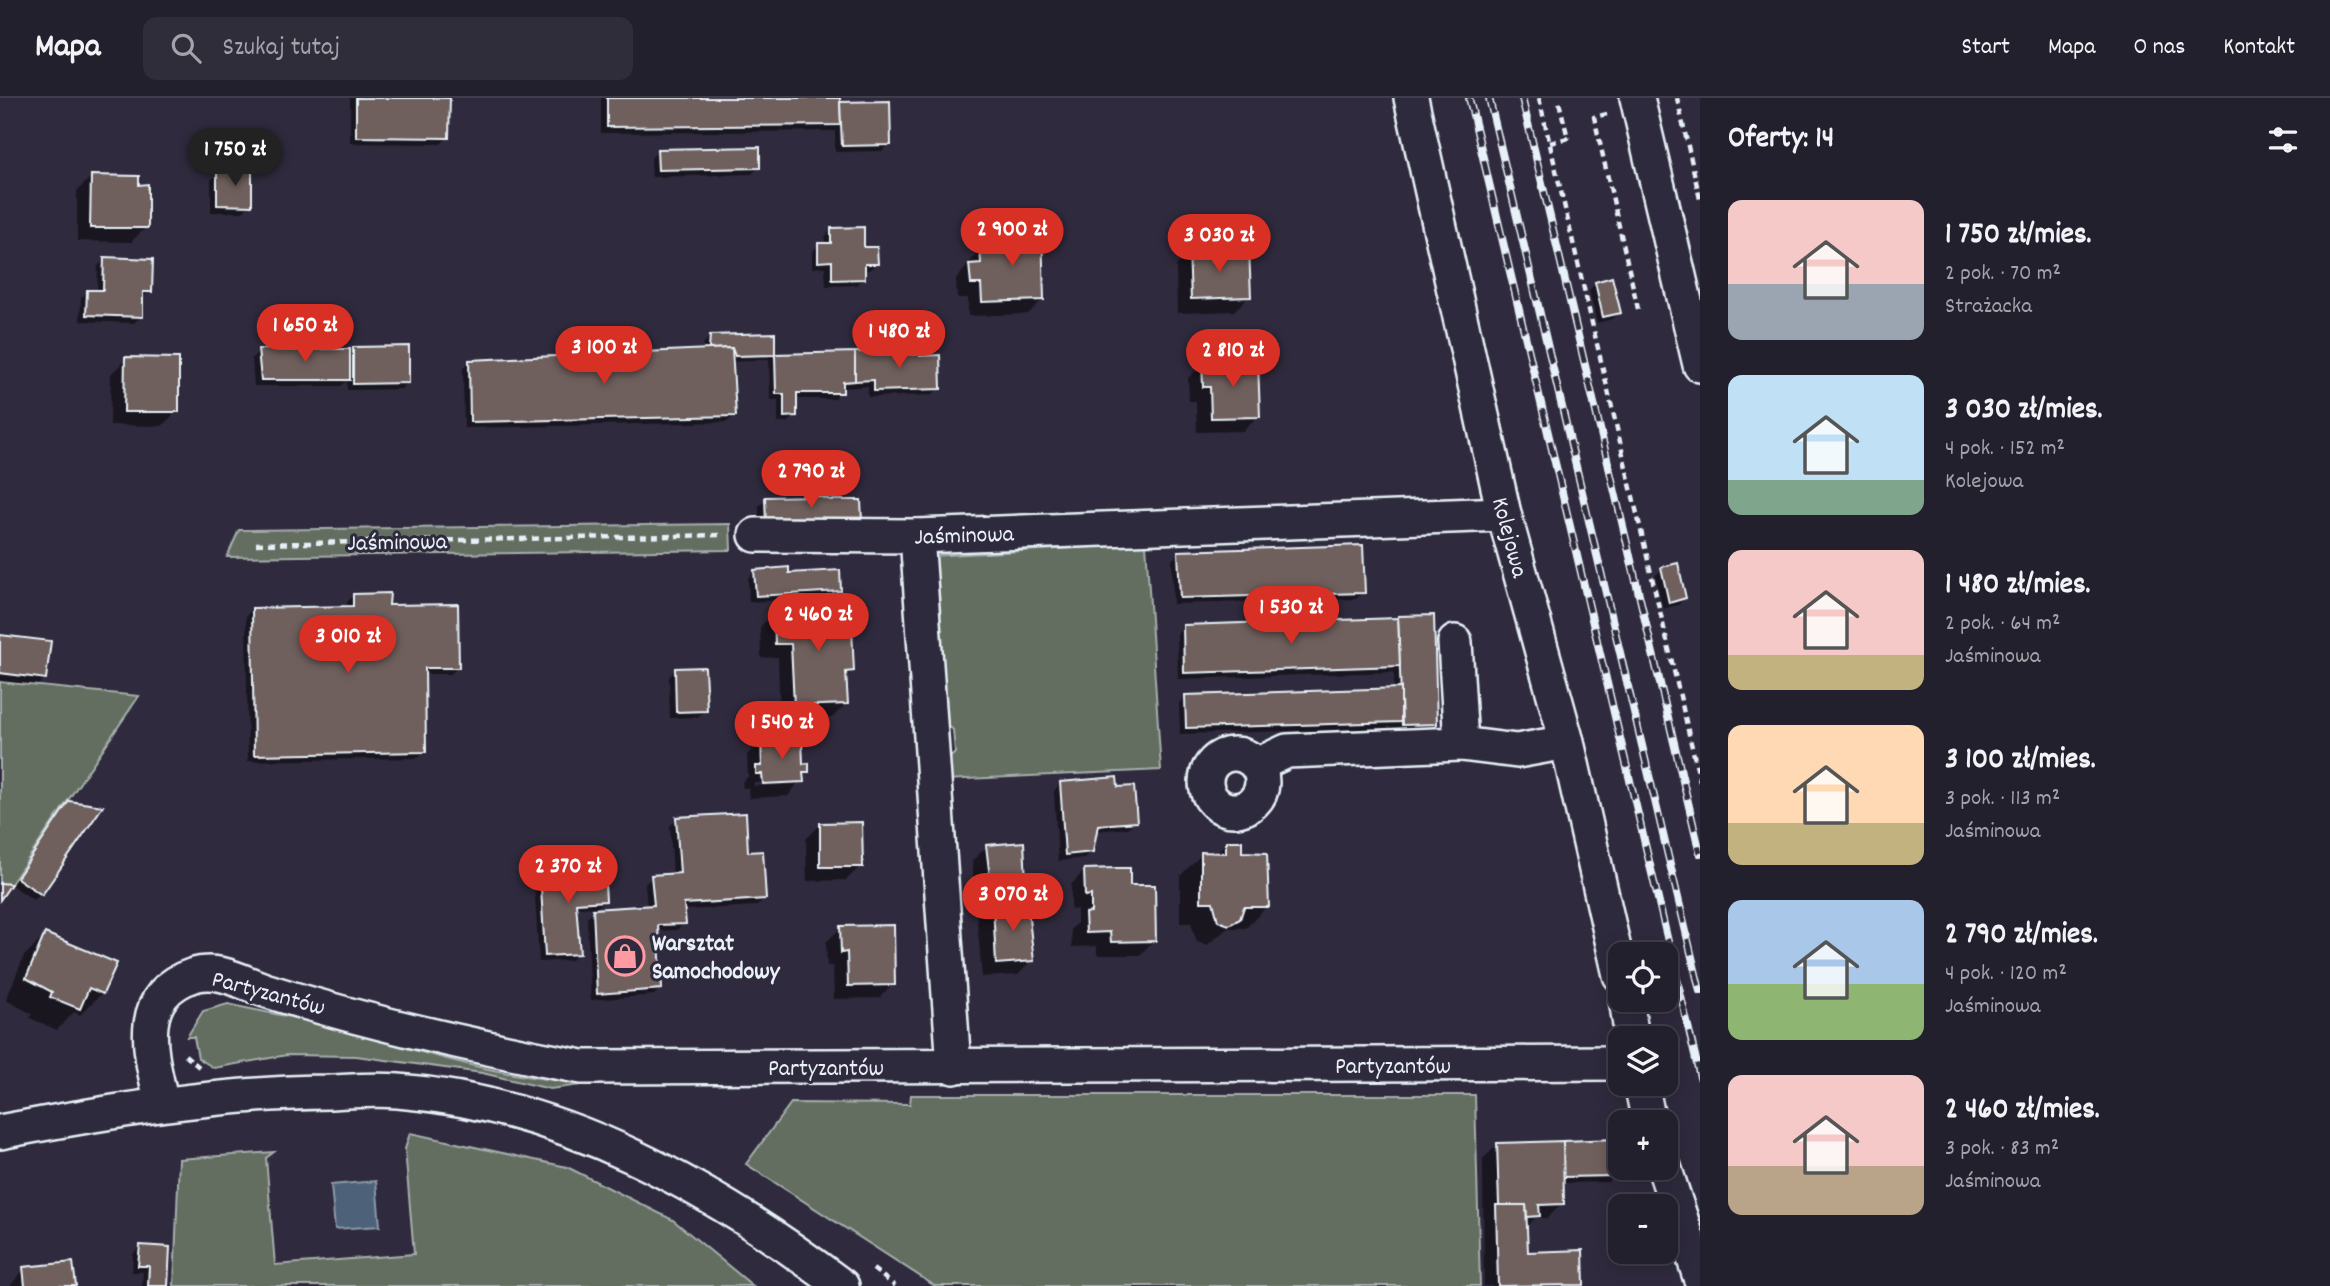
<!DOCTYPE html>
<html lang="pl">
<head>
<meta charset="utf-8">
<style>
  :root { --surface:#23202e; --page:#2f2d3a; --text:#f1f3f6; --muted:#a3a3aa; --line:#403e4a; --accent:#d93025 }
  body { margin:0; font-family:Dekko,sans-serif; background:var(--page); color:var(--text); height:100vh; display:flex; flex-direction:column; font-size:26px; white-space:nowrap }
  * { box-sizing:border-box; margin:0 }
  p { font-size:23px; color:var(--muted) }
  .icon { flex:none; width:38px; height:38px; fill:none; stroke:currentColor; stroke-width:2; stroke-linecap:round; stroke-linejoin:round }
  .map { position:relative; flex:1; overflow:hidden }
  .drawer { display:flex; flex-direction:column; background:var(--surface); width:630px }
  .drawer>* { flex:none }
  .controls { position:absolute; left:1608px; top:844px; display:grid; gap:14px }
  .controls a { display:grid; place-items:center; width:70px; height:70px; border-radius:14px; background:var(--surface); box-shadow:0 4px 18px #0003,0 0 0 2px var(--line); font-size:35px }
  .price { position:absolute; translate:-50% -60px; padding:0 16px; border-radius:24px; background:var(--accent); color:#fff; font-size:23px; line-height:46px; filter:drop-shadow(0 2px 4px #0008) }
  .price::after { content:''; position:absolute; left:50%; top:42px; width:21px; height:16px; margin-left:-10px; background:inherit; clip-path:polygon(0 0,100% 0,50% 100%) }
  .price.active { background:#222; color:#fff }
  ul { padding:0; list-style:none }
  li { display:flex; align-items:center; gap:21px; height:175px; padding:0 28px }
  li span { display:grid; place-items:center; flex:none; width:196px; height:140px; border-radius:14px; color:#555 }
  li>.icon { margin-inline-start:auto }
  span .icon { width:84px; height:84px; fill:#fffc; stroke-width:1 }
  li b { font-size:30px }
  h2 { display:flex; justify-content:space-between; align-items:center; height:84px; padding:0 28px; font-size:30px }
  header { display:flex; align-items:center; gap:42px; box-sizing:border-box; height:98px; padding:0 35px; background:var(--surface); border-bottom:2px solid var(--line) }
  header strong { font-size:33px }
  nav { display:flex; gap:38px; margin-inline-start:auto; font-size:24px }
  .search { width:490px; height:63px; background:var(--page); display:flex; align-items:center; gap:18px; box-sizing:border-box; padding:0 24px; border-radius:14px; color:var(--muted); font-size:26px }
  main { display:flex; flex:1; min-height:0 }
  .map>svg:first-child { display:block }
  .green { fill:#636d61; stroke:#a6afac; stroke-width:2 }
  .water { fill:#4d6278; stroke:#8b9bab; stroke-width:2 }
  .shadow { fill:#0007; fill-rule:evenodd }
  .building { fill:#6f615d; stroke:#e8f1f8; stroke-width:2 }
  .lines { fill:none; stroke-linecap:round; stroke-linejoin:round }
  .minor-casing { stroke:#e8f1f8; stroke-width:38 }
  .path { stroke:#e8f1f8; stroke-width:4.5; stroke-dasharray:7 5; stroke-linecap:butt }
  .minor { stroke:#2f2a3d; stroke-width:33 }
  .rail-casing { stroke:#e8f1f8; stroke-width:8 }
  .rail { stroke:#2f2a3d; stroke-width:5; stroke-dasharray:16; stroke-linecap:butt }
  .labels { text-anchor:middle; stroke-width:6; stroke-linejoin:round; paint-order:stroke }
  .street-label { font-size:24px; fill:#e8f1f8; stroke:#2f2a3d }
  .poi-label { font-size:24px; font-weight:bold; fill:#e8f1f8; stroke:#2f2a3d; text-anchor:start }
</style>
</head>
<body>
<header>
<strong>Mapa</strong>
<div class="search"><svg class="icon" aria-label="search" viewBox="0 0 24 24"><circle cx="10" cy="10" r="6"/><path d="M15 15l6 6"/></svg>Szukaj tutaj</div>
<nav><a>Start</a><a>Mapa</a><a>O nas</a><a>Kontakt</a></nav>
</header>
<main>
<div class="map">
<svg width="1700" height="1188" viewBox="0 0 1700 1188">
  <rect width="100%" height="100%" fill="#2f2a3d"/>
  <filter id="ink" filterUnits="userSpaceOnUse"><feTurbulence type="fractalNoise" baseFrequency=".0143" numOctaves="2"/><feDisplacementMap in="SourceGraphic" scale="14" xChannelSelector="R" yChannelSelector="G"/><feConvolveMatrix kernelMatrix="1 2 1 2 8 2 1 2 1" color-interpolation-filters="sRGB"/></filter>
  <g filter="url(#ink)">
    <!-- green -->
    <g class="green">
      <path d="M 730,426 L 731,452 L 227,459 L 239,432 Z"/>
      <path d="M 1146,446 L 1161,672 L 945,682 L 944,665 L 955,655 L 953,632 L 940,619 L 929,458 Z"/>
      <path d="M 0,584 L 139,598 L 11,786 L 0,785 Z"/>
      <path d="M 228,906 C 258,913 288,918 318,925 C 409,949 501,983 596,985 L 550,991 L 482,975 L 356,958 L 287,957 L 214,970 L 198,960 L 194,939 L 187,939 L 203,913 Z"/>
      <path d="M 911,997 L 1475,997 L 1480,1188 L 935,1188 L 746,1066 L 791,1005 L 910,1006 Z"/>
      <path d="M 410,1035 L 567,1069 L 673,1122 L 753,1188 L 174,1188 L 179,1061 L 274,1054 L 266,1060 L 275,1167 L 414,1156 L 405,1051 Z"/>
    </g>
    <!-- water -->
    <path class="water" d="M 376,1083 L 380,1128 L 335,1131 L 331,1087 Z"/>
    <!-- shadow -->
    <g class="shadow">
      <path d="M 350,0 L 448,0 L 448,39 L 441,46 L 350,45 Z"/>
      <path d="M 601,0 L 839,0 L 839,6 L 889,46 L 882,53 L 835,54 L 835,33 L 601,35 Z"/>
      <path d="M 658,53 L 759,69 L 752,76 L 652,79 L 651,60 Z"/>
      <path d="M 218,75 L 250,107 L 243,114 L 211,114 L 211,82 Z"/>
      <path d="M 91,79 L 146,129 L 131,144 L 77,143 L 77,93 Z"/>
      <path d="M 1010,129 L 1043,201 L 1028,216 L 968,218 L 968,200 L 957,200 L 956,182 L 981,150 L 996,150 L 996,144 Z"/>
      <path d="M 831,132 L 863,151 L 876,166 L 869,172 L 863,173 L 863,180 L 856,187 L 826,188 L 825,169 L 812,170 L 812,154 L 819,147 L 825,147 L 825,139 Z"/>
      <path d="M 1246,152 L 1249,198 L 1234,213 L 1177,215 L 1176,168 L 1190,154 L 1222,157 L 1242,157 Z"/>
      <path d="M 105,161 L 150,193 L 142,200 L 141,218 L 134,225 L 80,223 L 81,200 L 88,193 L 97,194 L 98,168 Z"/>
      <path d="M 1596,185 L 1619,214 L 1612,221 L 1597,225 L 1589,192 Z"/>
      <path d="M 773,237 L 773,261 L 776,258 L 919,260 L 939,290 L 932,297 L 868,299 L 868,288 L 841,290 L 835,301 L 795,301 L 795,317 L 789,324 L 778,325 L 778,302 L 770,302 L 769,261 L 733,264 L 734,318 L 727,324 L 464,330 L 463,270 L 470,263 L 703,253 L 703,246 L 710,239 ZM 769,255 L 769,259 L 726,260 L 726,257 Z"/>
      <path d="M 354,250 L 408,284 L 401,291 L 347,292 L 347,282 L 341,288 L 254,288 L 252,260 L 259,253 L 348,256 Z"/>
      <path d="M 126,261 L 177,313 L 162,328 L 110,327 L 111,276 Z"/>
      <path d="M 1203,266 L 1258,318 L 1243,333 L 1197,334 L 1196,303 L 1189,303 L 1188,280 Z"/>
      <path d="M 766,401 L 860,404 L 759,432 L 759,408 Z"/>
      <path d="M 1179,455 L 1363,494 L 1356,501 L 1173,506 L 1172,462 Z"/>
      <path d="M 1662,471 L 1684,500 L 1678,507 L 1663,511 L 1655,478 Z"/>
      <path d="M 755,473 L 787,477 L 839,493 L 832,499 L 749,504 L 748,480 Z"/>
      <path d="M 354,497 L 388,509 L 457,569 L 451,576 L 424,576 L 425,653 L 418,660 L 248,663 L 246,518 L 252,511 L 347,510 L 347,504 Z"/>
      <path d="M 774,515 L 853,573 L 845,580 L 847,605 L 832,620 L 780,622 L 778,559 L 761,560 L 760,529 Z"/>
      <path d="M 1399,519 L 1435,626 L 1428,632 L 1395,634 L 1395,630 L 1180,636 L 1179,605 L 1186,599 L 1394,592 L 1394,574 L 1178,581 L 1177,536 L 1184,529 L 1396,522 Z"/>
      <path d="M 0,539 L 45,580 L 38,587 L 0,583 Z"/>
      <path d="M 675,572 L 705,612 L 698,619 L 670,620 L 669,579 Z"/>
      <path d="M 762,643 L 807,673 L 788,698 L 749,700 L 748,690 L 743,690 L 742,684 L 748,679 L 747,657 ZM 797,683 L 794,686 L 754,688 L 754,685 Z"/>
      <path d="M 1060,686 L 1116,691 L 1135,724 L 1128,730 L 1095,733 L 1091,753 L 1084,760 L 1058,763 L 1054,693 Z"/>
      <path d="M 70,705 L 41,796 L 34,802 L 11,787 Z"/>
      <path d="M 677,721 L 764,801 L 757,808 L 683,812 L 684,825 L 677,832 L 657,833 L 661,890 L 654,897 L 591,902 L 587,820 L 593,813 L 647,809 L 645,786 L 652,779 L 673,777 L 670,728 Z"/>
      <path d="M 821,726 L 861,768 L 846,782 L 807,783 L 806,741 Z"/>
      <path d="M 1227,744 L 1240,756 L 1267,808 L 1246,830 L 1228,830 L 1207,847 L 1197,844 L 1191,825 L 1180,825 L 1180,778 L 1202,756 L 1215,756 Z"/>
      <path d="M 1022,746 L 1032,862 L 1018,877 L 982,879 L 972,763 L 986,749 Z"/>
      <path d="M 1085,772 L 1128,789 L 1154,842 L 1140,857 L 1097,857 L 1097,848 L 1072,849 L 1071,831 L 1077,825 L 1077,811 L 1071,812 L 1071,787 Z"/>
      <path d="M 541,774 L 605,802 L 598,809 L 575,810 L 578,855 L 571,862 L 539,864 L 534,781 Z"/>
      <path d="M 841,830 L 893,886 L 879,900 L 834,901 L 833,868 L 827,868 L 826,844 Z"/>
      <path d="M 46,837 L 102,895 L 80,917 L 74,914 L 57,932 L 30,920 L 32,916 L 6,902 L 24,858 Z"/>
      <path d="M 1498,1046 L 1614,1077 L 1608,1084 L 1562,1085 L 1562,1105 L 1548,1120 L 1535,1120 L 1525,1130 L 1526,1156 L 1581,1188 L 1484,1188 L 1483,1061 Z"/>
      <path d="M 140,1149 L 166,1188 L 142,1188 L 143,1174 L 132,1174 L 133,1156 Z"/>
      <path d="M 24,1171 L 74,1188 L 10,1188 Z"/>
    </g>
    <!-- building -->
    <g class="building">
      <path d="M 356,0 L 450,0 L 449,40 L 356,39 Z"/>
      <path d="M 607,0 L 840,0 L 841,27 L 607,29 Z"/>
      <path d="M 890,3 L 891,47 L 842,48 L 840,4 Z"/>
      <path d="M 760,49 L 760,70 L 658,72 L 657,51 Z"/>
      <path d="M 217,73 L 252,73 L 252,108 L 217,107 Z"/>
      <path d="M 91,77 L 139,78 L 139,87 L 148,86 L 148,130 L 90,130 Z"/>
      <path d="M 1010,127 L 1021,127 L 1021,131 L 1042,130 L 1044,202 L 982,204 L 981,186 L 971,186 L 969,166 L 981,165 L 980,149 L 1010,147 Z"/>
      <path d="M 864,129 L 864,149 L 877,149 L 878,166 L 865,166 L 865,181 L 832,182 L 832,163 L 818,164 L 818,145 L 831,145 L 831,130 Z"/>
      <path d="M 1245,150 L 1249,150 L 1251,199 L 1191,201 L 1189,152 L 1224,151 L 1224,155 L 1246,155 Z"/>
      <path d="M 104,159 L 153,161 L 152,194 L 143,194 L 143,219 L 86,217 L 87,192 L 103,192 Z"/>
      <path d="M 1612,179 L 1621,215 L 1603,219 L 1595,184 Z"/>
      <path d="M 775,235 L 775,257 L 735,258 L 732,250 L 709,251 L 710,237 Z"/>
      <path d="M 409,248 L 409,285 L 353,286 L 353,249 Z"/>
      <path d="M 732,250 L 736,318 L 470,324 L 469,262 Z"/>
      <path d="M 258,251 L 350,251 L 350,282 L 261,282 Z"/>
      <path d="M 920,253 L 920,258 L 940,257 L 941,291 L 874,293 L 874,282 L 855,283 L 855,254 Z"/>
      <path d="M 855,254 L 855,283 L 843,284 L 843,295 L 797,295 L 797,318 L 784,319 L 784,296 L 776,296 L 775,256 Z"/>
      <path d="M 125,259 L 179,260 L 179,314 L 124,314 Z"/>
      <path d="M 1258,263 L 1260,319 L 1211,320 L 1210,289 L 1203,289 L 1202,264 Z"/>
      <path d="M 817,398 L 831,402 L 861,402 L 862,423 L 766,426 L 765,399 Z"/>
      <path d="M 1363,447 L 1365,495 L 1180,500 L 1178,453 Z"/>
      <path d="M 1678,465 L 1686,500 L 1669,505 L 1661,469 Z"/>
      <path d="M 789,469 L 789,475 L 840,472 L 841,493 L 756,498 L 754,472 Z"/>
      <path d="M 390,495 L 389,507 L 458,506 L 459,570 L 425,570 L 426,654 L 254,657 L 252,510 L 353,508 L 353,496 Z"/>
      <path d="M 851,509 L 854,573 L 846,574 L 848,606 L 794,608 L 791,546 L 775,546 L 774,513 Z"/>
      <path d="M 1434,517 L 1437,626 L 1402,627 L 1398,518 Z"/>
      <path d="M 1398,520 L 1400,568 L 1184,575 L 1183,527 Z"/>
      <path d="M 0,537 L 51,543 L 46,581 L 0,575 Z"/>
      <path d="M 705,569 L 707,613 L 676,614 L 675,570 Z"/>
      <path d="M 1401,590 L 1401,624 L 1186,630 L 1185,597 Z"/>
      <path d="M 802,639 L 803,666 L 809,665 L 809,674 L 803,674 L 804,684 L 763,686 L 762,676 L 756,676 L 756,668 L 762,668 L 761,641 Z"/>
      <path d="M 1117,679 L 1118,689 L 1134,688 L 1137,724 L 1098,727 L 1093,754 L 1065,757 L 1060,684 Z"/>
      <path d="M 69,703 L 103,708 L 42,797 L 17,780 Z"/>
      <path d="M 746,715 L 748,754 L 763,753 L 766,801 L 684,806 L 686,826 L 658,827 L 662,891 L 597,896 L 593,811 L 654,807 L 651,777 L 680,775 L 676,719 Z"/>
      <path d="M 862,724 L 863,769 L 820,769 L 820,725 Z"/>
      <path d="M 1226,743 L 1242,743 L 1242,754 L 1267,755 L 1269,809 L 1244,809 L 1240,821 L 1229,827 L 1218,823 L 1213,804 L 1201,804 L 1201,754 L 1226,755 Z"/>
      <path d="M 1024,744 L 1027,803 L 993,806 L 986,747 Z"/>
      <path d="M 604,768 L 606,803 L 576,805 L 580,856 L 545,858 L 540,772 Z"/>
      <path d="M 1117,770 L 1130,770 L 1130,787 L 1155,787 L 1156,843 L 1111,844 L 1110,834 L 1086,835 L 1085,815 L 1091,814 L 1091,797 L 1085,798 L 1084,771 Z"/>
      <path d="M 0,785 L 11,786 L 0,802 Z"/>
      <path d="M 1027,803 L 1034,863 L 996,866 L 993,806 Z"/>
      <path d="M 894,827 L 895,887 L 848,888 L 847,854 L 841,855 L 840,828 Z"/>
      <path d="M 45,835 L 117,865 L 103,896 L 89,890 L 80,911 L 50,899 L 52,894 L 26,880 Z"/>
      <path d="M 1615,1041 L 1616,1078 L 1563,1079 L 1563,1043 Z"/>
      <path d="M 1563,1043 L 1564,1106 L 1539,1107 L 1540,1118 L 1527,1119 L 1526,1107 L 1499,1107 L 1497,1045 Z"/>
      <path d="M 1496,1107 L 1526,1107 L 1528,1154 L 1583,1152 L 1584,1187 L 1498,1188 Z"/>
      <path d="M 140,1147 L 170,1149 L 168,1188 L 148,1188 L 149,1168 L 138,1168 Z"/>
      <path d="M 73,1164 L 76,1188 L 25,1188 L 23,1169 Z"/>
    </g>
    <g class="lines">
      <!-- minor casing -->
      <g class="minor-casing">
        <g id="minor">
          <path d="M 1411,0 L 1504,416 L 1567,644 L 1620,877"/>
          <path d="M 1637,0 L 1700,267"/>
          <path d="M 756,437 L 917,438 L 1504,416"/>
          <path d="M 917,438 L 954,969"/>
          <path d="M 1455,544 L 1461,646 L 1517,653 L 1567,644"/>
          <circle cx="1234" cy="684" r="28"/>
          <path d="M 1257,667 L 1287,653 L 1461,646"/>
          <path d="M 1626,901 L 1632,940"/>
          <path d="M 1641,985 L 1649,1024"/>
          <path d="M 162,1005 C 151,958 132,897 194,877 C 221,869 246,887 271,894 C 372,926 477,949 582,969 L 1620,965"/>
          <path d="M 0,1034 C 109,1013 218,995 330,994 C 352,993 376,991 398,993 C 564,1006 712,1090 842,1188"/>
          <path d="M 1664,1069 L 1700,1179"/>
        </g>
      </g>
      <!-- path -->
      <g class="path">
        <path d="M 1539,0 L 1700,683"/>
        <path d="M 1677,0 L 1700,101"/>
        <path d="M 1607,16 L 1594,19 L 1638,211"/>
        <path d="M 1550,45 L 1568,40 L 1558,0"/>
        <path d="M 256,446 L 724,437"/>
        <path d="M 185,957 L 199,969"/>
        <path d="M 873,1171 L 895,1188"/>
      </g>
      <!-- minor -->
      <use href="#minor" class="minor"/>
      <!-- rail casing -->
      <g class="rail-casing">
        <g id="rail">
          <path d="M 1469,0 L 1700,979"/>
          <path d="M 1489,0 L 1700,893"/>
          <path d="M 1522,0 L 1700,755"/>
        </g>
      </g>
      <!-- rail -->
      <use href="#rail" class="rail"/>
    </g>
  </g>
  <!-- icons -->
  <defs>
    <g id="shop-ring" transform="scale(2.0125)"><circle r="9.5" fill="#2f2a3d" stroke="#ff9aa2" stroke-width="1.5"/><path d="M-5-2.5h2.3a2.7 3.5 0 0 1 5.4 0H5L5.5 6h-11ZM-1.5-2.5h3a1.5 2.3 0 0 0-3 0Z" fill="#ff9aa2"/></g>
  </defs>
  <g fill-rule="evenodd">
    <use href="#shop-ring" x="625" y="858"/>
  </g>
  <g class="labels">
    <!-- street labels -->
    <g class="street-label">
      <text transform="translate(964 436) rotate(-2)" y="8">Jaśminowa</text>
      <text transform="translate(1511 439) rotate(75)" y="8">Kolejowa</text>
      <text transform="translate(397 443) rotate(-1)" y="8">Jaśminowa</text>
      <text transform="translate(269 894) rotate(15)" y="8">Partyzantów</text>
      <text x="1393" y="975">Partyzantów</text>
      <text x="826" y="977">Partyzantów</text>
    </g>
    <!-- poi labels -->
    <g class="poi-label">
      <text x="652" y="852">Warsztat<tspan x="652" dy="28">Samochodowy</tspan></text>
    </g>
  </g>
</svg>
<div class="controls">
<a><svg class="icon" aria-label="locate" viewBox="0 0 24 24"><circle cx="12" cy="12" r="6"/><path d="M12 2v4M12 18v4M2 12h4M18 12h4"/></svg></a>
<a><svg class="icon" aria-label="layers" viewBox="0 0 24 24"><path d="M12 4l9 5-9 5-9-5zM3 14l9 5 9-5"/></svg></a>
<a>+</a>
<a>−</a>
</div>
<b class="price active" style="left:235px;top:90px">1 750 zł</b>
<b class="price" style="left:1012px;top:170px">2 900 zł</b>
<b class="price" style="left:1219px;top:176px">3 030 zł</b>
<b class="price" style="left:305px;top:266px">1 650 zł</b>
<b class="price" style="left:899px;top:272px">1 480 zł</b>
<b class="price" style="left:604px;top:288px">3 100 zł</b>
<b class="price" style="left:1233px;top:291px">2 810 zł</b>
<b class="price" style="left:811px;top:412px">2 790 zł</b>
<b class="price" style="left:1291px;top:548px">1 530 zł</b>
<b class="price" style="left:818px;top:555px">2 460 zł</b>
<b class="price" style="left:348px;top:577px">3 010 zł</b>
<b class="price" style="left:782px;top:663px">1 540 zł</b>
<b class="price" style="left:568px;top:807px">2 370 zł</b>
<b class="price" style="left:1013px;top:835px">3 070 zł</b>
</div>
<section class="drawer">
<h2>Oferty: 14<svg class="icon" aria-label="filters" viewBox="0 0 24 24"><path d="M4 7h16M4 17h16"/><circle cx="9" cy="7" r="2"/><circle cx="15" cy="17" r="2"/></svg></h2>
<ul>
<li><span style="background:linear-gradient(#f6c9c9 60%,#9aa5b1 0)"><svg class="icon" aria-label="home" viewBox="0 0 24 24"><path d="M3 11l9-7 9 7M6 9v11h12V9"/></svg></span><div><b>1 750 zł/mies.</b><p>2 pok. · 70 m²</p><p>Strażacka</p></div></li>
<li><span style="background:linear-gradient(#bfe0f5 75%,#7fa58c 0)"><svg class="icon" aria-label="home" viewBox="0 0 24 24"><path d="M3 11l9-7 9 7M6 9v11h12V9"/></svg></span><div><b>3 030 zł/mies.</b><p>4 pok. · 152 m²</p><p>Kolejowa</p></div></li>
<li><span style="background:linear-gradient(#f6c9c9 75%,#c2b280 0)"><svg class="icon" aria-label="home" viewBox="0 0 24 24"><path d="M3 11l9-7 9 7M6 9v11h12V9"/></svg></span><div><b>1 480 zł/mies.</b><p>2 pok. · 64 m²</p><p>Jaśminowa</p></div></li>
<li><span style="background:linear-gradient(#ffd9b3 70%,#c2b280 0)"><svg class="icon" aria-label="home" viewBox="0 0 24 24"><path d="M3 11l9-7 9 7M6 9v11h12V9"/></svg></span><div><b>3 100 zł/mies.</b><p>3 pok. · 113 m²</p><p>Jaśminowa</p></div></li>
<li><span style="background:linear-gradient(#a9c7e8 60%,#8fb573 0)"><svg class="icon" aria-label="home" viewBox="0 0 24 24"><path d="M3 11l9-7 9 7M6 9v11h12V9"/></svg></span><div><b>2 790 zł/mies.</b><p>4 pok. · 120 m²</p><p>Jaśminowa</p></div></li>
<li><span style="background:linear-gradient(#f6c9c9 65%,#b9a48a 0)"><svg class="icon" aria-label="home" viewBox="0 0 24 24"><path d="M3 11l9-7 9 7M6 9v11h12V9"/></svg></span><div><b>2 460 zł/mies.</b><p>3 pok. · 83 m²</p><p>Jaśminowa</p></div></li>
</ul>
</section>
</main>
</body>
</html>
